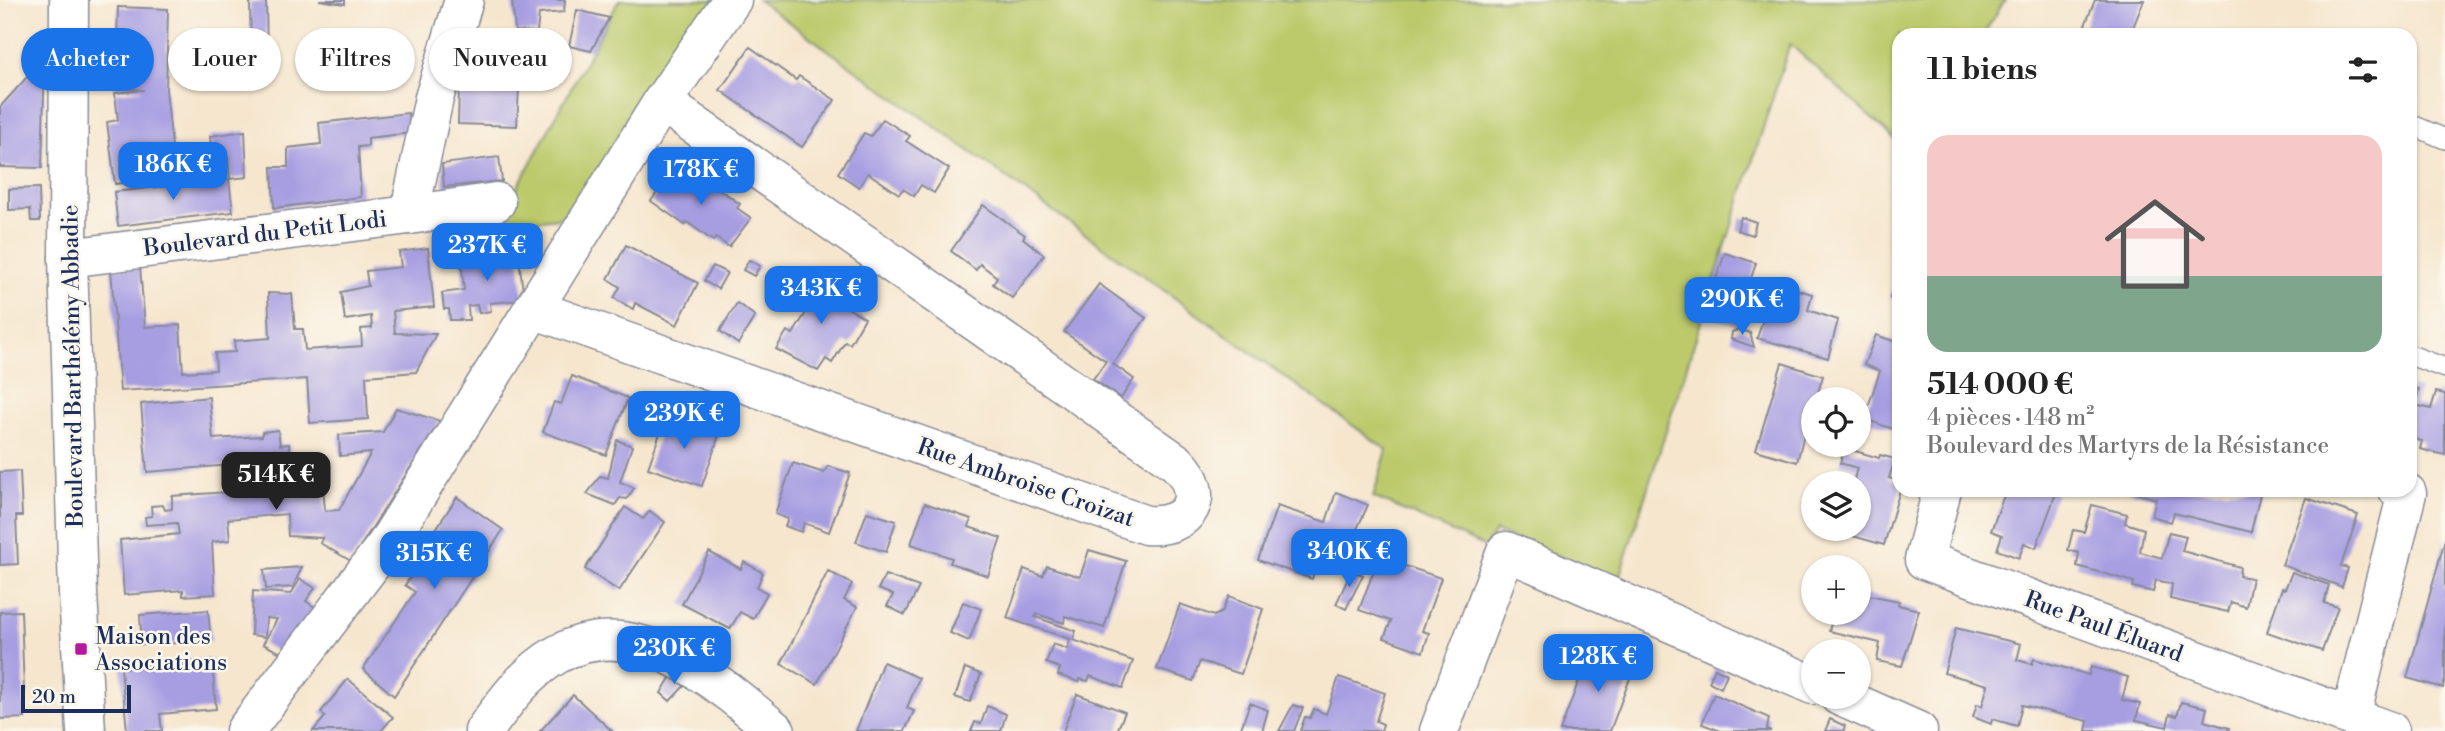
<!DOCTYPE html>
<html lang="fr">
<head>
<meta charset="utf-8">
<style>
  :root { --surface:#fff; --page:#f2f2f2; --text:#222; --muted:#767676; --line:#e0e0e0; --accent:#1a73e8 }
  body { margin:0; font-family:"Libre Bodoni",serif; background:var(--page); color:var(--text); height:100vh; display:flex; flex-direction:column; font-size:26px; white-space:nowrap }
  * { box-sizing:border-box; margin:0 }
  p { font-size:23px; color:var(--muted) }
  .icon { flex:none; width:38px; height:38px; fill:none; stroke:currentColor; stroke-width:2; stroke-linecap:round; stroke-linejoin:round }
  .map { position:relative; flex:1; overflow:hidden }
  .panel { position:absolute; left:1892px; top:28px; width:525px; height:469px; display:flex; flex-direction:column; background:var(--surface); border-radius:21px; box-shadow:0 2px 5px #0004 }
  .panel>* { flex:none }
  .top-card { position:absolute; left:21px; top:28px; width:665px; height:63px; display:flex; gap:14px }
  .controls { position:absolute; left:1801px; top:387px; display:grid; gap:14px }
  .controls a { display:grid; place-items:center; width:70px; height:70px; border-radius:50%; background:var(--surface); box-shadow:0 2px 5px #0004; font-size:35px }
  .scale { position:absolute; left:21px; bottom:18px; width:110px; box-sizing:border-box; padding-left:7px; border:4px solid #1b2f5e; border-top:0; font-size:19px; line-height:24px; white-space:nowrap; color:#1b2f5e; -webkit-text-stroke:5px #fbf7ec; paint-order:stroke }
  .price { position:absolute; translate:-50% -60px; padding:0 16px; border-radius:14px; background:var(--accent); color:#fff; font-size:23px; line-height:46px; filter:drop-shadow(0 2px 4px #0008) }
  .price::after { content:''; position:absolute; left:50%; top:42px; width:21px; height:16px; margin-left:-10px; background:inherit; clip-path:polygon(0 0,100% 0,50% 100%) }
  .price.selected { background:#222; color:#fff }
  ul { padding:0; list-style:none }
  li { display:grid; align-content:center; gap:14px; height:371px; padding:0 35px }
  li+li { border-top:2px solid var(--line) }
  li span { display:grid; place-items:center; height:217px; border-radius:21px; color:#555 }
  li>.icon { margin-inline-start:auto }
  span .icon { width:126px; height:126px; fill:#fffc; stroke-width:1 }
  li b { font-size:30px }
  h2 { display:flex; justify-content:space-between; align-items:center; height:84px; padding:0 35px; font-size:30px }
  .tag { padding:0 24px; border-radius:32px; background:var(--surface); box-shadow:0 2px 5px #0004; font-size:24px; line-height:63px }
  .tag.selected { background:var(--accent); color:#fff }
  .map>svg:first-child { display:block }
  .green { fill:#bcca6c; stroke:#6c7c65; stroke-width:2 }
  .building { fill:#a79ee2 }
  .lines { fill:none; stroke-linecap:round; stroke-linejoin:round }
  .service-casing { stroke:#888a96; stroke-width:22 }
  .minor-casing { stroke:#888a96; stroke-width:41 }
  .tertiary-casing { stroke:#888a96; stroke-width:41 }
  .service { stroke:#fff; stroke-width:19 }
  .minor { stroke:#fff; stroke-width:38 }
  .tertiary { stroke:#fff; stroke-width:38 }
  .poi-dot { fill:#b5179e; stroke:#fbf7ec; stroke-width:2.5 }
  .labels { text-anchor:middle; stroke-width:5; stroke-linejoin:round; paint-order:stroke }
  .street-label { font-size:23px; fill:#1b2f5e; stroke:#fbf7ec }
  .poi-label { font-size:23px; fill:#1b2f5e; stroke:#fbf7ec; text-anchor:start }
</style>
</head>
<body>
<div class="map">
<svg width="2445" height="731" viewBox="0 0 2445 731">
  <rect width="100%" height="100%" fill="#fbf7ec"/>
  <filter id="ink" filterUnits="userSpaceOnUse"><feTurbulence type="fractalNoise" baseFrequency=".0143" numOctaves="2"/><feDisplacementMap in="SourceGraphic" scale="14" xChannelSelector="R" yChannelSelector="G"/><feConvolveMatrix kernelMatrix="1 2 1 2 8 2 1 2 1" color-interpolation-filters="sRGB"/></filter>
  <filter id="wash" filterUnits="userSpaceOnUse"><feTurbulence type="fractalNoise" baseFrequency=".00686" numOctaves="4" result="noise"/><feDisplacementMap in="SourceGraphic" scale="28" xChannelSelector="R" yChannelSelector="G"/><feGaussianBlur stdDeviation="1.57" result="paint"/><feColorMatrix in="noise" values="0 0 0 0 0 0 0 0 0 0 0 0 0 0 0 0 0 1.4 0 .05"/><feComposite in="paint" operator="in"/></filter>
  <g filter="url(#wash)">
    <rect width="100%" height="100%" fill="#f6e6ce"/>
    <!-- green -->
    <g class="green">
      <path d="M 619,0 L 716,0 L 576,216 L 497,225 Z"/>
      <path d="M 758,0 L 2005,0 L 1983,35 L 1899,35 L 1899,143 L 1790,44 L 1618,581 L 1495,531 L 1486,547 L 1373,497 L 1387,450 Z"/>
    </g>
    <g id="blocks">
      <!-- building -->
      <g class="building">
        <path d="M 319,0 L 345,0 L 345,4 Z"/>
        <path d="M 512,0 L 565,0 L 564,12 L 539,14 L 537,32 L 515,31 Z"/>
        <path d="M 2095,0 L 2144,0 L 2130,35 L 2084,35 L 2082,33 Z"/>
        <path d="M 250,2 L 266,2 L 267,53 L 251,54 Z"/>
        <path d="M 118,7 L 168,9 L 166,90 L 175,175 L 115,184 L 107,122 L 118,120 L 115,93 L 144,90 L 116,87 L 117,61 L 109,56 L 108,42 L 117,36 Z"/>
        <path d="M 577,10 L 609,18 L 591,51 L 569,46 Z"/>
        <path d="M 750,47 L 796,80 L 799,76 L 835,100 L 802,147 L 720,90 Z"/>
        <path d="M 45,57 L 42,168 L 0,167 L 0,107 Z"/>
        <path d="M 459,87 L 519,88 L 517,126 L 458,124 Z"/>
        <path d="M 408,113 L 412,133 L 368,138 L 368,146 L 358,147 L 361,197 L 274,208 L 272,167 L 288,167 L 288,148 L 321,144 L 319,123 Z"/>
        <path d="M 883,119 L 910,136 L 906,141 L 949,169 L 934,193 L 921,185 L 914,196 L 903,189 L 899,194 L 868,173 L 859,187 L 838,173 L 864,133 L 871,136 Z"/>
        <path d="M 245,131 L 247,177 L 230,179 L 228,158 L 212,158 L 210,136 Z"/>
        <path d="M 499,157 L 502,181 L 444,187 L 442,164 Z"/>
        <path d="M 677,165 L 703,183 L 706,180 L 740,204 L 737,208 L 751,218 L 729,247 L 716,238 L 713,241 L 687,222 L 685,225 L 651,201 Z"/>
        <path d="M 229,179 L 233,212 L 118,226 L 114,192 Z"/>
        <path d="M 39,188 L 40,221 L 31,221 L 30,209 L 9,210 L 9,189 Z"/>
        <path d="M 983,205 L 1025,235 L 1023,238 L 1044,255 L 1012,298 L 993,284 L 997,277 L 980,264 L 976,270 L 951,251 Z"/>
        <path d="M 1741,217 L 1756,222 L 1753,235 L 1737,230 Z"/>
        <path d="M 513,244 L 518,250 L 524,300 L 490,303 L 491,311 L 479,313 L 477,305 L 468,306 L 469,320 L 450,320 L 449,309 L 444,309 L 442,293 L 464,290 L 461,258 L 495,254 L 498,246 Z"/>
        <path d="M 626,245 L 698,283 L 677,325 L 635,303 L 633,309 L 614,298 L 620,287 L 608,279 Z"/>
        <path d="M 428,248 L 434,307 L 393,311 L 395,333 L 436,334 L 416,372 L 366,376 L 368,419 L 310,423 L 307,379 L 120,391 L 111,269 L 140,267 L 145,327 L 180,325 L 183,372 L 216,370 L 215,353 L 235,352 L 234,341 L 270,338 L 268,293 L 292,294 L 295,329 L 303,329 L 305,350 L 362,346 L 361,329 L 372,328 L 371,316 L 345,320 L 341,292 L 368,286 L 366,271 L 401,267 L 399,252 Z"/>
        <path d="M 1725,253 L 1756,263 L 1736,325 L 1704,314 Z"/>
        <path d="M 749,260 L 760,266 L 754,276 L 743,270 Z"/>
        <path d="M 713,266 L 727,273 L 718,289 L 704,281 Z"/>
        <path d="M 1898,271 L 1899,271 L 1899,300 L 1890,298 Z"/>
        <path d="M 809,275 L 849,301 L 846,307 L 865,318 L 850,344 L 845,342 L 832,363 L 826,359 L 818,371 L 776,349 L 787,331 L 793,334 L 810,306 L 795,297 Z"/>
        <path d="M 1775,283 L 1812,294 L 1808,310 L 1838,320 L 1828,358 L 1757,338 Z"/>
        <path d="M 1099,284 L 1146,318 L 1113,364 L 1134,379 L 1121,398 L 1093,379 L 1106,361 L 1064,332 Z"/>
        <path d="M 737,303 L 755,316 L 738,344 L 720,331 Z"/>
        <path d="M 1740,329 L 1750,333 L 1754,347 L 1731,339 L 1732,332 Z"/>
        <path d="M 1876,335 L 1899,343 L 1899,431 L 1864,419 L 1880,371 L 1864,365 Z"/>
        <path d="M 1782,363 L 1823,376 L 1816,399 L 1813,399 L 1797,462 L 1756,450 Z"/>
        <path d="M 572,376 L 628,398 L 606,455 L 543,432 L 554,402 L 561,404 Z"/>
        <path d="M 2410,387 L 2419,389 L 2415,405 L 2431,409 L 2436,392 L 2445,394 L 2445,455 L 2420,449 L 2422,441 L 2410,438 Z"/>
        <path d="M 209,397 L 213,439 L 262,436 L 262,432 L 278,430 L 280,445 L 289,444 L 290,460 L 147,472 L 141,404 Z"/>
        <path d="M 396,408 L 440,421 L 351,561 L 320,543 L 323,538 L 288,536 L 287,514 L 228,519 L 230,540 L 212,542 L 215,594 L 183,596 L 183,590 L 124,595 L 120,540 L 179,534 L 177,523 L 146,525 L 145,517 L 152,516 L 151,506 L 163,505 L 165,510 L 172,509 L 172,496 L 271,489 L 271,497 L 303,495 L 300,459 L 321,457 L 325,511 L 339,510 L 371,453 L 340,456 L 339,435 L 383,432 Z"/>
        <path d="M 666,416 L 719,435 L 702,486 L 648,468 Z"/>
        <path d="M 617,440 L 632,446 L 620,482 L 634,488 L 627,499 L 620,498 L 615,505 L 587,494 L 600,476 L 608,478 Z"/>
        <path d="M 1845,448 L 1879,458 L 1880,455 L 1895,459 L 1889,478 L 1899,481 L 1900,490 L 1884,545 L 1839,532 L 1840,528 L 1858,528 L 1858,483 L 1853,483 L 1857,468 L 1840,463 Z"/>
        <path d="M 793,463 L 824,473 L 828,466 L 850,473 L 829,532 L 804,523 L 801,532 L 785,526 L 788,519 L 775,514 Z"/>
        <path d="M 20,471 L 22,516 L 16,516 L 18,564 L 0,565 L 0,472 Z"/>
        <path d="M 2006,490 L 2057,490 L 2036,548 L 2024,543 L 2019,558 L 1997,550 L 2002,535 L 1991,531 Z"/>
        <path d="M 2126,490 L 2261,490 L 2251,532 L 2174,513 L 2171,522 L 2152,516 L 2156,499 Z"/>
        <path d="M 1336,492 L 1368,505 L 1340,566 L 1319,558 L 1312,579 L 1258,560 L 1277,506 L 1326,522 Z"/>
        <path d="M 457,497 L 503,530 L 394,696 L 363,669 L 415,592 L 405,585 L 418,567 L 413,564 Z"/>
        <path d="M 2306,498 L 2358,515 L 2341,566 L 2348,568 L 2342,587 L 2282,565 Z"/>
        <path d="M 925,503 L 971,519 L 969,527 L 1001,538 L 988,576 L 950,563 L 952,558 L 911,544 Z"/>
        <path d="M 2092,505 L 2127,514 L 2125,523 L 2144,529 L 2140,552 L 2162,558 L 2169,532 L 2186,536 L 2182,551 L 2240,567 L 2239,576 L 2252,578 L 2246,607 L 2231,602 L 2228,612 L 2170,599 L 2172,584 L 2156,580 L 2153,592 L 2133,587 L 2134,582 L 2077,566 L 2079,553 L 2068,550 L 2073,530 L 2084,532 Z"/>
        <path d="M 625,507 L 643,519 L 650,511 L 665,522 L 619,591 L 585,569 Z"/>
        <path d="M 867,512 L 896,521 L 886,552 L 856,542 Z"/>
        <path d="M 2445,539 L 2445,679 L 2443,688 L 2407,678 Z"/>
        <path d="M 1089,550 L 1126,561 L 1104,628 L 1065,616 L 1064,623 L 1037,614 L 1035,617 L 1076,631 L 1073,640 L 1133,661 L 1123,688 L 1090,676 L 1088,681 L 1080,679 L 1079,682 L 1058,675 L 1060,668 L 1046,663 L 1053,644 L 1067,649 L 1070,639 L 1007,618 L 1024,569 L 1043,576 L 1047,566 L 1080,577 Z"/>
        <path d="M 709,552 L 741,569 L 744,562 L 763,573 L 757,587 L 767,593 L 753,619 L 740,612 L 730,629 L 682,604 Z"/>
        <path d="M 1379,557 L 1441,578 L 1422,631 L 1429,633 L 1423,652 L 1384,638 L 1391,621 L 1359,610 Z"/>
        <path d="M 302,567 L 293,587 L 266,589 L 264,570 Z"/>
        <path d="M 1352,570 L 1363,575 L 1346,609 L 1336,604 Z"/>
        <path d="M 828,571 L 852,584 L 844,600 L 857,607 L 817,684 L 781,664 Z"/>
        <path d="M 2292,572 L 2329,585 L 2324,603 L 2338,607 L 2322,651 L 2267,632 L 2282,588 L 2285,589 Z"/>
        <path d="M 885,575 L 919,587 L 905,615 L 887,606 L 893,595 L 878,589 Z"/>
        <path d="M 300,579 L 315,588 L 306,601 L 320,611 L 283,654 L 263,644 L 277,619 L 266,618 L 265,637 L 251,635 L 253,591 L 291,594 Z"/>
        <path d="M 1858,593 L 1899,601 L 1898,605 L 1919,610 L 1902,666 L 1877,661 L 1880,643 L 1829,631 L 1834,612 L 1858,612 Z"/>
        <path d="M 1229,596 L 1263,609 L 1241,674 L 1200,661 L 1193,681 L 1157,669 L 1180,604 L 1214,616 L 1222,612 Z"/>
        <path d="M 963,602 L 981,609 L 969,641 L 950,633 Z"/>
        <path d="M 208,610 L 211,641 L 142,645 L 140,615 Z"/>
        <path d="M 21,611 L 25,718 L 0,719 L 0,612 Z"/>
        <path d="M 1956,628 L 2021,644 L 2017,660 L 2032,664 L 2034,659 L 2089,675 L 2091,667 L 2128,677 L 2122,700 L 2140,704 L 2136,720 L 2167,727 L 2170,714 L 2177,716 L 2181,702 L 2207,708 L 2204,721 L 2229,728 L 2228,731 L 2086,731 L 2088,721 L 2022,705 L 2017,726 L 1992,719 L 1991,724 L 1973,717 L 1977,704 L 1982,706 L 1988,685 L 1944,673 Z"/>
        <path d="M 1591,648 L 1635,665 L 1610,731 L 1560,731 Z"/>
        <path d="M 212,660 L 216,709 L 160,714 L 162,731 L 127,731 L 121,668 Z"/>
        <path d="M 883,662 L 919,678 L 907,708 L 914,711 L 905,731 L 856,731 Z"/>
        <path d="M 965,668 L 981,674 L 970,702 L 955,697 Z"/>
        <path d="M 1715,668 L 1727,674 L 1721,688 L 1709,682 Z"/>
        <path d="M 673,673 L 689,681 L 670,701 L 661,693 Z"/>
        <path d="M 1339,677 L 1385,693 L 1376,721 L 1383,724 L 1381,731 L 1300,731 L 1305,717 L 1310,718 L 1314,709 L 1326,714 Z"/>
        <path d="M 348,679 L 393,717 L 381,731 L 313,731 L 325,717 L 321,712 Z"/>
        <path d="M 1077,694 L 1125,712 L 1117,731 L 1063,731 Z"/>
        <path d="M 1714,694 L 1769,718 L 1767,729 L 1771,731 L 1721,731 L 1702,724 Z"/>
        <path d="M 573,695 L 612,731 L 540,731 Z"/>
        <path d="M 1250,703 L 1268,710 L 1262,731 L 1240,731 Z"/>
        <path d="M 1293,705 L 1303,708 L 1294,731 L 1279,731 Z"/>
        <path d="M 987,706 L 1006,714 L 1001,731 L 971,731 L 975,722 L 981,724 Z"/>
        <path d="M 1830,719 L 1845,726 L 1843,731 L 1825,731 Z"/>
      </g>
    </g>
  </g>
  <g filter="url(#ink)">
    <use href="#blocks" fill-opacity="0" stroke="#888a96" stroke-width="2"/>
    <g class="lines">
      <!-- service casing -->
      <g class="service-casing">
        <g id="service">
          <path d="M 2410,124 L 2445,139"/>
          <path d="M 2410,355 L 2445,368"/>
        </g>
      </g>
      <!-- minor casing -->
      <g class="minor-casing">
        <g id="minor">
          <path d="M 409,215 L 496,202"/>
          <path d="M 68,258 L 409,215 L 434,98 L 464,0"/>
          <path d="M 533,309 L 1146,525 C 1190,529 1209,495 1177,463 L 662,102"/>
          <path d="M 1942,490 L 1924,560 L 2390,731"/>
          <path d="M 1839,696 L 1918,731"/>
          <path d="M 2351,716 L 2407,493 L 2398,490"/>
          <path d="M 245,731 L 386,545 L 662,102 L 732,0"/>
          <path d="M 484,731 C 504,703 526,672 558,654 C 637,610 719,683 776,731"/>
          <path d="M 1439,731 L 1506,551 L 1813,685"/>
        </g>
      </g>
      <!-- tertiary casing -->
      <g class="tertiary-casing">
        <path id="tertiary" d="M 69,0 L 68,258 L 78,594 L 86,731"/>
      </g>
      <!-- service -->
      <use href="#service" class="service"/>
      <!-- minor -->
      <use href="#minor" class="minor"/>
      <!-- tertiary -->
      <use href="#tertiary" class="tertiary"/>
    </g>
  </g>
  <!-- markers -->
  <rect class="poi-dot" x="74" y="642" width="14" height="14" rx="3.5"/>
  <g class="labels">
    <!-- street labels -->
    <g class="street-label">
      <text transform="translate(265 233) rotate(-7)" y="8">Boulevard du Petit Lodi</text>
      <text transform="translate(72 366) rotate(-91)" y="8">Boulevard Barthélémy Abbadie</text>
      <text transform="translate(1026 482) rotate(19)" y="8">Rue Ambroise Croizat</text>
      <text transform="translate(2104 626) rotate(20)" y="8">Rue Paul Éluard</text>
    </g>
    <!-- poi labels -->
    <g class="poi-label">
      <text x="95" y="644">Maison des<tspan x="95" dy="26">Associations</tspan></text>
    </g>
  </g>
</svg>
<div class="controls">
<a><svg class="icon" aria-label="locate" viewBox="0 0 24 24"><circle cx="12" cy="12" r="6"/><path d="M12 2v4M12 18v4M2 12h4M18 12h4"/></svg></a>
<a><svg class="icon" aria-label="layers" viewBox="0 0 24 24"><path d="M12 4l9 5-9 5-9-5zM3 14l9 5 9-5"/></svg></a>
<a>+</a>
<a>−</a>
</div>
<div class="scale">20 m</div>
<b class="price" style="left:173px;top:202px">186K €</b>
<b class="price" style="left:701px;top:207px">178K €</b>
<b class="price" style="left:487px;top:283px">237K €</b>
<b class="price" style="left:821px;top:326px">343K €</b>
<b class="price" style="left:1742px;top:337px">290K €</b>
<b class="price" style="left:684px;top:451px">239K €</b>
<b class="price selected" style="left:276px;top:512px">514K €</b>
<b class="price" style="left:1349px;top:589px">340K €</b>
<b class="price" style="left:434px;top:591px">315K €</b>
<b class="price" style="left:674px;top:686px">230K €</b>
<b class="price" style="left:1598px;top:694px">128K €</b>
<div class="top-card">
<a class="tag selected">Acheter</a>
<a class="tag">Louer</a>
<a class="tag">Filtres</a>
<a class="tag">Nouveau</a>
</div>
<section class="panel">
<h2>11 biens<svg class="icon" aria-label="filters" viewBox="0 0 24 24"><path d="M4 7h16M4 17h16"/><circle cx="9" cy="7" r="2"/><circle cx="15" cy="17" r="2"/></svg></h2>
<ul>
<li><span style="background:linear-gradient(#f6c9c9 65%,#7fa58c 0)"><svg class="icon" aria-label="home" viewBox="0 0 24 24"><path d="M3 11l9-7 9 7M6 9v11h12V9"/></svg></span><div><b>514 000 €</b><p>4 pièces · 148 m²</p><p>Boulevard des Martyrs de la Résistance</p></div></li>
</ul>
</section>
</div>
</body>
</html>
